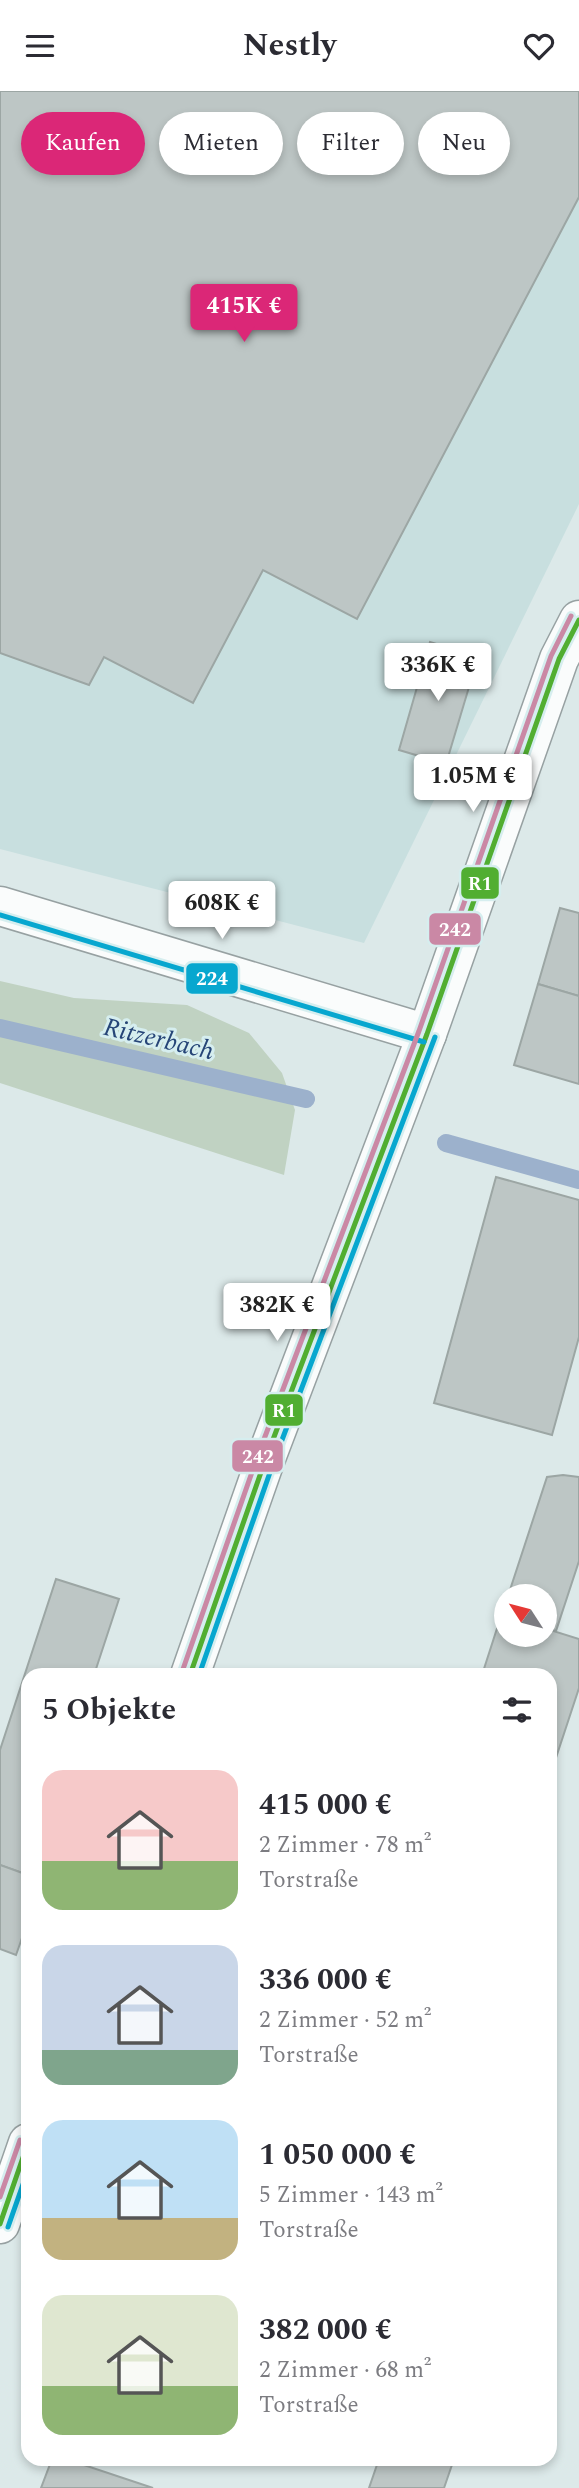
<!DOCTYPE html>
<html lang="de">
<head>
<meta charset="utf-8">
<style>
  :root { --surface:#fff; --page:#f7f7f7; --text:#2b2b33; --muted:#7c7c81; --accent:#db2777 }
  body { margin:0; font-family:Spectral,serif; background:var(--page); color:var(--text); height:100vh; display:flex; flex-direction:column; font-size:26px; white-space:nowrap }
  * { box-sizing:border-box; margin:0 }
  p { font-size:23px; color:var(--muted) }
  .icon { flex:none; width:38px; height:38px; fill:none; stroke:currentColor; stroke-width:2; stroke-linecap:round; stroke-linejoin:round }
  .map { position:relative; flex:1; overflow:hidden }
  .sheet { position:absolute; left:21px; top:1577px; width:536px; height:798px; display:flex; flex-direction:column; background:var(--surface); border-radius:21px; box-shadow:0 4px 10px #0003 }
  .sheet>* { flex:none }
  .guide { position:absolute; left:21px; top:21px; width:537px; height:63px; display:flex; gap:14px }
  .needle { width:46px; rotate:306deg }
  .fabs { position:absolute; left:494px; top:1493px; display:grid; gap:14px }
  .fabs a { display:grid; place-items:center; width:63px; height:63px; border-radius:50%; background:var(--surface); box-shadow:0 4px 10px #0003; font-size:35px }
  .price { position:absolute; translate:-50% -60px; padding:0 16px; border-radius:7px; background:#fff; color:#222; font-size:23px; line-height:46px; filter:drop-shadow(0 2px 4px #0008) }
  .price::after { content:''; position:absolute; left:50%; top:42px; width:21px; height:16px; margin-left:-10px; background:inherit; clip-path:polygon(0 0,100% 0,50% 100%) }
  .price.current { background:var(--accent); color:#fff }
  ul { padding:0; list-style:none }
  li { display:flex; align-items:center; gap:21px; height:175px; padding:0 21px }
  li span { display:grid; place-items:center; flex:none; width:196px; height:140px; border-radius:21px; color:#555 }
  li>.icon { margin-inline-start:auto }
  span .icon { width:84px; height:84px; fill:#fffc; stroke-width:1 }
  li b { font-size:30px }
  h2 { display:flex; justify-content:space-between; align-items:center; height:84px; padding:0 21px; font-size:30px }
  .pill { padding:0 24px; border-radius:32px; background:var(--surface); box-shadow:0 4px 10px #0003; font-size:24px; line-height:63px }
  .pill.current { background:var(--accent); color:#fff }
  header { display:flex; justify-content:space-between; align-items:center; height:91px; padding:0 21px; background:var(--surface); font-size:32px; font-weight:700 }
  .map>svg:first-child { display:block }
  .built { fill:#c8dfdf }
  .green { fill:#c0d2c2 }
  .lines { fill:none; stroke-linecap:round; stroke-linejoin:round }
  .stream { stroke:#9cb1cc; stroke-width:18 }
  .building { fill:#bdc6c5; stroke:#9ca6a4; stroke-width:2 }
  .street-casing { stroke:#97a1a2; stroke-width:41 }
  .secondary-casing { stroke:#97a1a2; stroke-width:41 }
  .street { stroke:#fafcfc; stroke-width:38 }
  .secondary { stroke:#fafcfc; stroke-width:38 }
  .bus-1-casing { stroke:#d6eeef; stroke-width:10 }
  .bus-2-casing { stroke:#d6eeef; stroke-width:10 }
  .bus-3-casing { stroke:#d6eeef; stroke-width:10 }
  .bus-1 { stroke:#51ae31; stroke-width:5 }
  .bus-2 { stroke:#07a7cf; stroke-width:5 }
  .bus-3 { stroke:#ca88a5; stroke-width:5 }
  .labels { text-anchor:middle; stroke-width:6; stroke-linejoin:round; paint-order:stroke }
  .water-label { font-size:26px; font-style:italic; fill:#264577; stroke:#d6eeef }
  .line-badge { stroke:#d6eeef; stroke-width:2.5 }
  .badge-label { font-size:19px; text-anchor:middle; font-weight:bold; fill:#fff }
</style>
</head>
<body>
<header><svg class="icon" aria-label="menu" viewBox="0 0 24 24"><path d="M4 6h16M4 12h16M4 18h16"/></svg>Nestly<svg class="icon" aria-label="heart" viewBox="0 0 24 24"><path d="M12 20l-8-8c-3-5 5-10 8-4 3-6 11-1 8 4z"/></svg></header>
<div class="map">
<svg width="579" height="2397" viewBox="0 0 579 2397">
  <rect width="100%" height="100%" fill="#dce9e9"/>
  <!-- built -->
  <path class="built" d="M 0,0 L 579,0 L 579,413 L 364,852 L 0,758 Z"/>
  <!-- green -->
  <path class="green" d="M 0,890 L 74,907 L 187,914 L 249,942 L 282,982 L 295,1019 L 284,1084 L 0,992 Z"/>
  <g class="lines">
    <!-- stream -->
    <g class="stream">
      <path d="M 0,937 L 306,1008"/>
      <path d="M 446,1052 L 579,1089"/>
    </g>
  </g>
  <!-- building -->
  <g class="building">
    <path d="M 0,0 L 579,0 L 579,106 L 357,528 L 263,479 L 193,612 L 104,566 L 89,594 L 0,562 Z"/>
    <path d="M 430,551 L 478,566 L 446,673 L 399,659 Z"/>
    <path d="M 560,817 L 579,822 L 579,905 L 538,893 Z"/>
    <path d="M 538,893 L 579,905 L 579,993 L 514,974 Z"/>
    <path d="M 496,1086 L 579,1109 L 579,1246 L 552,1344 L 434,1312 Z"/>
    <path d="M 563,1384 L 579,1386 L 579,1470 L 556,1540 L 544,1537 L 544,1505 L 508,1505 L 547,1386 Z"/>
    <path d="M 56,1488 L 119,1508 L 94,1584 L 28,1584 L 28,1784 L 0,1774 L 0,1659 Z"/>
    <path d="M 502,1522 L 506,1524 L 506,1544 L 544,1544 L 544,1537 L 579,1548 L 579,1597 L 550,1685 L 550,1584 L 482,1584 Z"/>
    <path d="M 0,1774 L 28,1784 L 28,1830 L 16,1864 L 0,1858 Z"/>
    <path d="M 52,2368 L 66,2368 L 153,2397 L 41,2397 Z"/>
    <path d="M 379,2368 L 454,2368 L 444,2397 L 369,2397 Z"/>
  </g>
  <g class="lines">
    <!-- street casing -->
    <g class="street-casing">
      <path id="street" d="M 0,815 L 427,943"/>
    </g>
    <!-- secondary casing -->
    <g class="secondary-casing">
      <g id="secondary">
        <path d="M 190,1584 L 266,1367 L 427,943 L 559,568 L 579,529"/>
        <path d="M 0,2133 L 28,2052"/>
      </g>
    </g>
    <!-- street -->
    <use href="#street" class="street"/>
    <!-- secondary -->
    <use href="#secondary" class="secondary"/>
    <!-- bus-1 casing -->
    <g class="bus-1-casing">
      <g id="bus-1">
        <path d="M 190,1584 L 266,1367 L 427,943 L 559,568 L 579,529"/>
        <path d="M 0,2133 L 28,2052"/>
      </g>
    </g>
    <!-- bus-2 casing -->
    <g class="bus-2-casing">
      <g id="bus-2">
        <path d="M 0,824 L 424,951"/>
        <path d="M 199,1584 L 274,1370 L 435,946"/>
        <path d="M 8,2136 L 28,2079"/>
      </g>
    </g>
    <!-- bus-3 casing -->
    <g class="bus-3-casing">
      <g id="bus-3">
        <path d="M 182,1581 L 258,1364 L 419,940 L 551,565 L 571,525"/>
        <path d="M 0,2106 L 20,2049"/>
      </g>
    </g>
    <!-- bus-1 -->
    <use href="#bus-1" class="bus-1"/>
    <!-- bus-2 -->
    <use href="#bus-2" class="bus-2"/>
    <!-- bus-3 -->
    <use href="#bus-3" class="bus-3"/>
  </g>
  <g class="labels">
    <!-- water labels -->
    <g class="water-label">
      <text transform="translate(159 947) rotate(13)" y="9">Ritzerbach</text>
    </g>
  </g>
  <g class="line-badge">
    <rect x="460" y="775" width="40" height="34" rx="7" fill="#51ae31"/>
    <rect x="428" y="821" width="54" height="34" rx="7" fill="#ca88a5"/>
    <rect x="185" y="871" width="54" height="33" rx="7" fill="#07a7cf"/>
    <rect x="264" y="1302" width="40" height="34" rx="7" fill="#51ae31"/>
    <rect x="231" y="1348" width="53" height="34" rx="7" fill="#ca88a5"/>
  </g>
  <g class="badge-label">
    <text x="480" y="799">R1</text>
    <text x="455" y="845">242</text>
    <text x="212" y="894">224</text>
    <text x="284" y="1326">R1</text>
    <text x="258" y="1372">242</text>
  </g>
</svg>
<div class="fabs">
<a><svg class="needle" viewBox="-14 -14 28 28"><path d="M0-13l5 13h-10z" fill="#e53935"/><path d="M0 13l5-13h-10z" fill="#7c7c81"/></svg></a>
</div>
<b class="price current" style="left:244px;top:253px">415K €</b>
<b class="price" style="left:438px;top:612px">336K €</b>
<b class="price" style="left:473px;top:723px">1.05M €</b>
<b class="price" style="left:222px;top:850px">608K €</b>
<b class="price" style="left:277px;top:1252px">382K €</b>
<div class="guide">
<a class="pill current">Kaufen</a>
<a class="pill">Mieten</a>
<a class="pill">Filter</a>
<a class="pill">Neu</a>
</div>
<section class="sheet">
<h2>5 Objekte<svg class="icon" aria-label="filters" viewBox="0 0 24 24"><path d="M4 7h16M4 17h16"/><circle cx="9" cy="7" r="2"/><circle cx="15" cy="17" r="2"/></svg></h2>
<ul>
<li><span style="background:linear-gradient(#f6c9c9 65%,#8fb573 0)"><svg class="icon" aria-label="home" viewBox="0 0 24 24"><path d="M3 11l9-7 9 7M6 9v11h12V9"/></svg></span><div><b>415 000 €</b><p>2 Zimmer · 78 m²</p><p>Torstraße</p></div></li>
<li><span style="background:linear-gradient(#c9d6e8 75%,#7fa58c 0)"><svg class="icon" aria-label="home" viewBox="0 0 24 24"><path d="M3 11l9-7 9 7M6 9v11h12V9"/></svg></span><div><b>336 000 €</b><p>2 Zimmer · 52 m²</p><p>Torstraße</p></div></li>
<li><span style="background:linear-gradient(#bfe0f5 70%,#c2b280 0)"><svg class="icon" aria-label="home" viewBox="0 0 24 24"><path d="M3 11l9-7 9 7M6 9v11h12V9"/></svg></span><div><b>1 050 000 €</b><p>5 Zimmer · 143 m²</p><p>Torstraße</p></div></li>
<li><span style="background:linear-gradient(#dfe7d0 65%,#8fb573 0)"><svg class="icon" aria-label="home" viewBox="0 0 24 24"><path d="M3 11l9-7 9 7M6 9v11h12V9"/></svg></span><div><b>382 000 €</b><p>2 Zimmer · 68 m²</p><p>Torstraße</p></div></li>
</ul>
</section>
</div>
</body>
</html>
